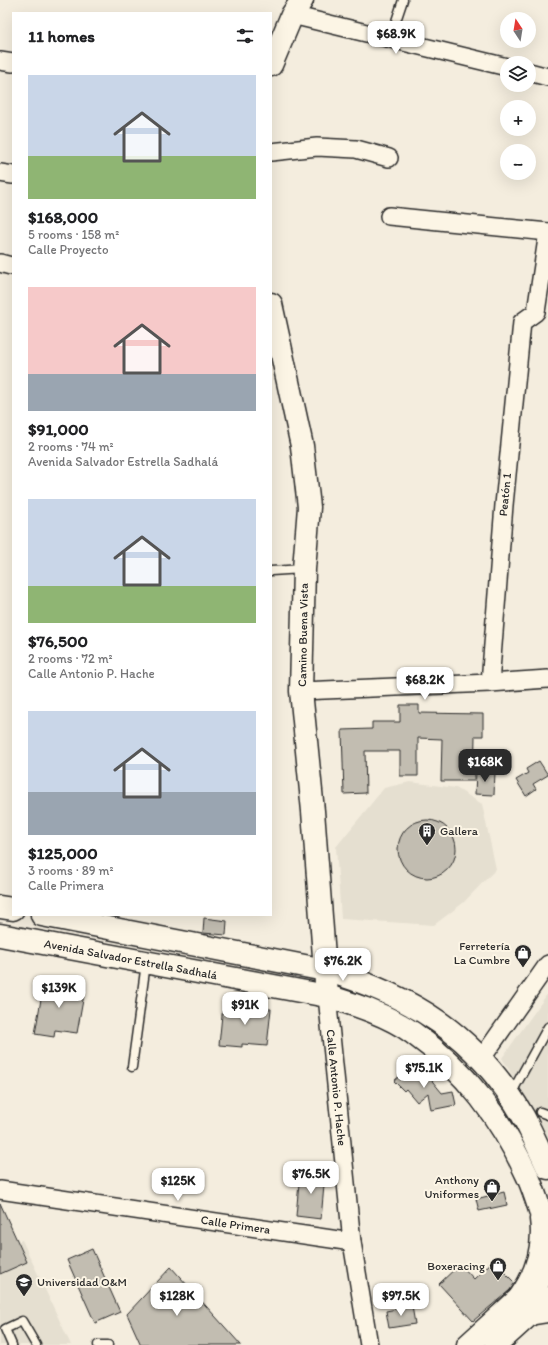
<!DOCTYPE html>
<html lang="en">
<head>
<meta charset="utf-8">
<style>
  :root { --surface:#fff; --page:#f2f2f2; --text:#202124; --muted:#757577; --accent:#2b2b2b }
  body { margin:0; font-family:Itim,sans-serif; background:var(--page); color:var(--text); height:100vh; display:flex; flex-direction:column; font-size:15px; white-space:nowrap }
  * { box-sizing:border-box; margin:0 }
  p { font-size:13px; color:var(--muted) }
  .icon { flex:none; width:22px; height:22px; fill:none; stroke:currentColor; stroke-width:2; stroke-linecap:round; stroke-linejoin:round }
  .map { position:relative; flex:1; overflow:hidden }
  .details { position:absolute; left:12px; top:12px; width:260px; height:904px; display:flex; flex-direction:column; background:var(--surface); border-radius:0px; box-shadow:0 4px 16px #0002 }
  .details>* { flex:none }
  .needle { width:26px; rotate:348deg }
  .fabs { position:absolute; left:500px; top:12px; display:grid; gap:8px }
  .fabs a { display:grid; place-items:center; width:36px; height:36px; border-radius:50%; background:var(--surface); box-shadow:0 4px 16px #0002; font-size:20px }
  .price { position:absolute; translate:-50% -34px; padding:0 9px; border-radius:8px; background:#fff; color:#222; font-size:13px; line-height:26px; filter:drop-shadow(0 1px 2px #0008) }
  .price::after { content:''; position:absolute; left:50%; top:24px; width:12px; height:9px; margin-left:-6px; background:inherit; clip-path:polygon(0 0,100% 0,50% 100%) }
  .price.on { background:var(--accent); color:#fff }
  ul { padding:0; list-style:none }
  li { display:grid; align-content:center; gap:8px; height:212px; padding:0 16px }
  li span { display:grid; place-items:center; height:124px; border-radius:0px; color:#555 }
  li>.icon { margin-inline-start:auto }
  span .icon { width:72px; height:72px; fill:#fffc; stroke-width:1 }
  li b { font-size:17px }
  h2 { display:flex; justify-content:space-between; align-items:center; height:48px; padding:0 16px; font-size:17px }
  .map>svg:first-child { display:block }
  .built { fill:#e5dfd0 }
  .building { fill:#c2bdb1; stroke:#2b2b2b }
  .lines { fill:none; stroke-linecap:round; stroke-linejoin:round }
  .lane-casing { stroke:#2b2b2b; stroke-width:11 }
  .street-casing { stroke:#2b2b2b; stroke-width:20 }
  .secondary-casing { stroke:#2b2b2b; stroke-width:25 }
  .highway-casing { stroke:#2b2b2b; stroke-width:25 }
  .lane { stroke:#fcf5e5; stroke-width:8 }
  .street { stroke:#fcf5e5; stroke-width:17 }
  .secondary { stroke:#fcf5e5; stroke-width:22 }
  .highway { stroke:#fcf5e5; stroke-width:22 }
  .labels { text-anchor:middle; stroke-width:4; stroke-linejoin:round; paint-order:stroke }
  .street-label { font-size:12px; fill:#2b2b2b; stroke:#fcf5e5 }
  .poi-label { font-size:12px; fill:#2b2b2b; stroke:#fcf5e5; text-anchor:end }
</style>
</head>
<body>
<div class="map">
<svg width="548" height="1345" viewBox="0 0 548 1345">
  <rect width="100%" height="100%" fill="#f4edde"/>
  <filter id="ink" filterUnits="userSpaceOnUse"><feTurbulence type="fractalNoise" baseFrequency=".025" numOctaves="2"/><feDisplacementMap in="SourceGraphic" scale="8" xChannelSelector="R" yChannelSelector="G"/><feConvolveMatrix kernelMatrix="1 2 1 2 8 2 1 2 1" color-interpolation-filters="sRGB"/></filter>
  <g filter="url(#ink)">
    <!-- built -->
    <g class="built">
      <path d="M 410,782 L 456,788 L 482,804 L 496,869 L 463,903 L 434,925 L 341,919 L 336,847 L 384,788 Z"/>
      <path d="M 548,993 L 548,1138 L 537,1117 L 502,1058 Z"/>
      <path d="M 22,1240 L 71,1345 L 0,1345 L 0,1249 Z"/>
    </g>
    <!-- building -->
    <g class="building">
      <path d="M 400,705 L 419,705 L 419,713 L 483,714 L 483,736 L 475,736 L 474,781 L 441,781 L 442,739 L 418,738 L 418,776 L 400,776 L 400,751 L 365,751 L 366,793 L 344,794 L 342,730 L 372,729 L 372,722 L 400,722 Z"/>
      <path d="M 539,761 L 548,775 L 533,784 L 536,789 L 526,796 L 516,780 L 528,773 L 526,769 Z"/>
      <path d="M 476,772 L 495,772 L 494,795 L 475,794 Z"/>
      <circle cx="427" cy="849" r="29"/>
      <path d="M 204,918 L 227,921 L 226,935 L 203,933 Z"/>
      <path d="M 44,982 L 85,989 L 77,1033 L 55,1030 L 54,1037 L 35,1034 Z"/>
      <path d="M 223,1005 L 271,1009 L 267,1046 L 242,1044 L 242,1047 L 219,1045 Z"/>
      <path d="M 413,1064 L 425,1078 L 424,1071 L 442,1093 L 453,1091 L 456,1105 L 431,1110 L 428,1093 L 417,1102 L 406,1089 L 404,1091 L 394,1081 Z"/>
      <path d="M 300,1172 L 325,1174 L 321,1219 L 296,1216 Z"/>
      <path d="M 504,1192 L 507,1205 L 479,1211 L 476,1199 Z"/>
      <path d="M 0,1203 L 27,1262 L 0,1274 Z"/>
      <path d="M 92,1249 L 120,1312 L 95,1323 L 67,1260 Z"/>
      <path d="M 493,1261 L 515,1283 L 510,1290 L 473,1321 L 439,1284 L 460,1264 L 474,1279 Z"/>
      <path d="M 171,1267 L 241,1345 L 141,1345 L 127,1314 Z"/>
      <path d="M 412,1306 L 415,1324 L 389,1328 L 386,1311 Z"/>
    </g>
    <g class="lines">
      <!-- lane casing -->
      <g class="lane-casing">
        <g id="lane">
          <path d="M 390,39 L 403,0"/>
          <path d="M 271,571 L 303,569"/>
          <path d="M 132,1067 L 146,963"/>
          <path d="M 511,1094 L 548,1027"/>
          <path d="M 540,1112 L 548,1115"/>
          <path d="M 12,1345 L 5,1329 L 22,1321 L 36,1345"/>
          <path d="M 98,1345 L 108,1345"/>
        </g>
      </g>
      <!-- street casing -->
      <g class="street-casing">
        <g id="street">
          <path d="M 292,15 L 507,67"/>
          <path d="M 0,61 L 13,63"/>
          <path d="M 529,72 L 548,77"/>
          <path d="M 271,152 L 317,147 L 356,149 L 389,158"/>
          <path d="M 0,173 L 13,175"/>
          <path d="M 389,216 L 548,232"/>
          <path d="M 0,263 L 11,266"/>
          <path id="s1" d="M 490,683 L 504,505 L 522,322 L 536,312 L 548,232"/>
          <path d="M 301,691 L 490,683 L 548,679"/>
          <path id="s2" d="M 327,996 L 352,1242 L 369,1345"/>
          <path d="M 482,1058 L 548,964"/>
          <path id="s3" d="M 0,1190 L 352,1242"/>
        </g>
      </g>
      <!-- secondary casing -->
      <g class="secondary-casing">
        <g id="secondary">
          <path d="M 271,65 L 292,15 L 302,0"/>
          <path d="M 271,304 L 302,446 L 309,507 L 304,569 L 301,691 L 313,811 L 327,996"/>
          <path d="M 468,1345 L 548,1272"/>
          <path d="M 496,1345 L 548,1298"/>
        </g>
      </g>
      <!-- highway casing -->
      <g class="highway-casing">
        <g id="highway">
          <path d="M 0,907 L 13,909"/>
          <path d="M 42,915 L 325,970 C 413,996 476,1035 523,1116 C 532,1133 540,1151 548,1168"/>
          <path id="s4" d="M 0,935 L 327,996 C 356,1005 388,1015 413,1033 C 466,1071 501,1118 528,1177 C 536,1195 541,1215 548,1234"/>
          <path d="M 520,1297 C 537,1273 545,1248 541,1219"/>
          <path d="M 529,1314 L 548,1311"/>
        </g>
      </g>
      <!-- lane -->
      <use href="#lane" class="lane"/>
      <!-- street -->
      <use href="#street" class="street"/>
      <!-- secondary -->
      <use href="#secondary" class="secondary"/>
      <!-- highway -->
      <use href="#highway" class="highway"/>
    </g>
  </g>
  <!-- icons -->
  <defs>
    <g id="building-pin" transform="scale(0.9)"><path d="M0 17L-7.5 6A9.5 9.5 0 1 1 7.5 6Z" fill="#2b2b2b" stroke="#fcf5e5"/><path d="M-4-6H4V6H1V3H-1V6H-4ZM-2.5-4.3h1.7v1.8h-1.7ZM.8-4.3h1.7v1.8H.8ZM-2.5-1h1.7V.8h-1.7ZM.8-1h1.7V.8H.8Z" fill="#fff"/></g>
    <g id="shop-pin" transform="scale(0.9)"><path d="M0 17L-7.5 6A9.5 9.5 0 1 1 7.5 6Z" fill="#2b2b2b" stroke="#fcf5e5"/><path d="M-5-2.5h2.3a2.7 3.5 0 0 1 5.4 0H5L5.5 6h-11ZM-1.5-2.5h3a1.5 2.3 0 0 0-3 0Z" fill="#fff"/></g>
    <g id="university-pin" transform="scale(0.9)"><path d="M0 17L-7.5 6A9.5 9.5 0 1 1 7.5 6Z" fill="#2b2b2b" stroke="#fcf5e5"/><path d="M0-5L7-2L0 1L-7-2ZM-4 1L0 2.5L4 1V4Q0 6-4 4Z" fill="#fff"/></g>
  </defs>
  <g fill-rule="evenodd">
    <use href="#building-pin" x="427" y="831"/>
    <use href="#shop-pin" x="523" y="953"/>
    <use href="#shop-pin" x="492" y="1187"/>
    <use href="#shop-pin" x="498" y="1266"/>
    <use href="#university-pin" x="24" y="1282"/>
  </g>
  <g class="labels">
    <!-- street labels -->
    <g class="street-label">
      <text dy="4" stroke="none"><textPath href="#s1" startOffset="189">Peatón 1</textPath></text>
      <text transform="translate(303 635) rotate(-89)" y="4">Camino Buena Vista</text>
      <text dy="4" stroke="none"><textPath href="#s4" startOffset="133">Avenida Salvador Estrella Sadhalá</textPath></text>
      <text dy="4" stroke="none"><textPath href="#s2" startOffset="92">Calle Antonio P. Hache</textPath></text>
      <text dy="4" stroke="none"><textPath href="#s3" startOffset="238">Calle Primera</textPath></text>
    </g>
    <!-- poi labels -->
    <g class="poi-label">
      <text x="440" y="835" text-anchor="start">Gallera</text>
      <text x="510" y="950">Ferretería<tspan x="510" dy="14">La Cumbre</tspan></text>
      <text x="479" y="1184">Anthony<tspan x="479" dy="14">Uniformes</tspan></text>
      <text x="485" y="1270">Boxeracing</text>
      <text x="37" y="1286" text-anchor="start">Universidad O&amp;M</text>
    </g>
  </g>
</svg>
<div class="fabs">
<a><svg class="needle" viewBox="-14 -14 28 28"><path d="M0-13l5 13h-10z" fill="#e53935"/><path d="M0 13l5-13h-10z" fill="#757577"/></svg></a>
<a><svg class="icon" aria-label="layers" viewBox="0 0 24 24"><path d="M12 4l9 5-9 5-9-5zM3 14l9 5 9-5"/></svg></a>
<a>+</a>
<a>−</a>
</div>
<b class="price" style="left:396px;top:55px">$68.9K</b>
<b class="price" style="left:425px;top:701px">$68.2K</b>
<b class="price on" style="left:485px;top:783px">$168K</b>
<b class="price" style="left:343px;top:982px">$76.2K</b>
<b class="price" style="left:59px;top:1009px">$139K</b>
<b class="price" style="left:245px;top:1026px">$91K</b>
<b class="price" style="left:424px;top:1089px">$75.1K</b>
<b class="price" style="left:311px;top:1195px">$76.5K</b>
<b class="price" style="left:178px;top:1202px">$125K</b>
<b class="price" style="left:177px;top:1317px">$128K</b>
<b class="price" style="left:401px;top:1317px">$97.5K</b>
<section class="details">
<h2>11 homes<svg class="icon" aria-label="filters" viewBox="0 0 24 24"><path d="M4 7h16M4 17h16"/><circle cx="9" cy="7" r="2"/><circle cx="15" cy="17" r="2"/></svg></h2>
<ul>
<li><span style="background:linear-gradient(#c9d6e8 65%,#8fb573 0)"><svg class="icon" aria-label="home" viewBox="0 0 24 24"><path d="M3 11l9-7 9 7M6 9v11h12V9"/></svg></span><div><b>$168,000</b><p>5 rooms · 158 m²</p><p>Calle Proyecto</p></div></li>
<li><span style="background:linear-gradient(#f6c9c9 70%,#9aa5b1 0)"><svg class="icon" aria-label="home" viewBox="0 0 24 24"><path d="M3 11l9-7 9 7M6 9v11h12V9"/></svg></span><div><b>$91,000</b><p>2 rooms · 74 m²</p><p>Avenida Salvador Estrella Sadhalá</p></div></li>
<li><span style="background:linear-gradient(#c9d6e8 70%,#8fb573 0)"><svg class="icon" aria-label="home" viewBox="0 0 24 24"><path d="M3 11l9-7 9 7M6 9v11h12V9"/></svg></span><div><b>$76,500</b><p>2 rooms · 72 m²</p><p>Calle Antonio P. Hache</p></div></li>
<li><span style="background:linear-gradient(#c9d6e8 65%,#9aa5b1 0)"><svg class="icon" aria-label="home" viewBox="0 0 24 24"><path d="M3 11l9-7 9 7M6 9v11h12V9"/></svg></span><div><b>$125,000</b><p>3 rooms · 89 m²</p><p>Calle Primera</p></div></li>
</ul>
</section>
</div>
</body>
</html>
